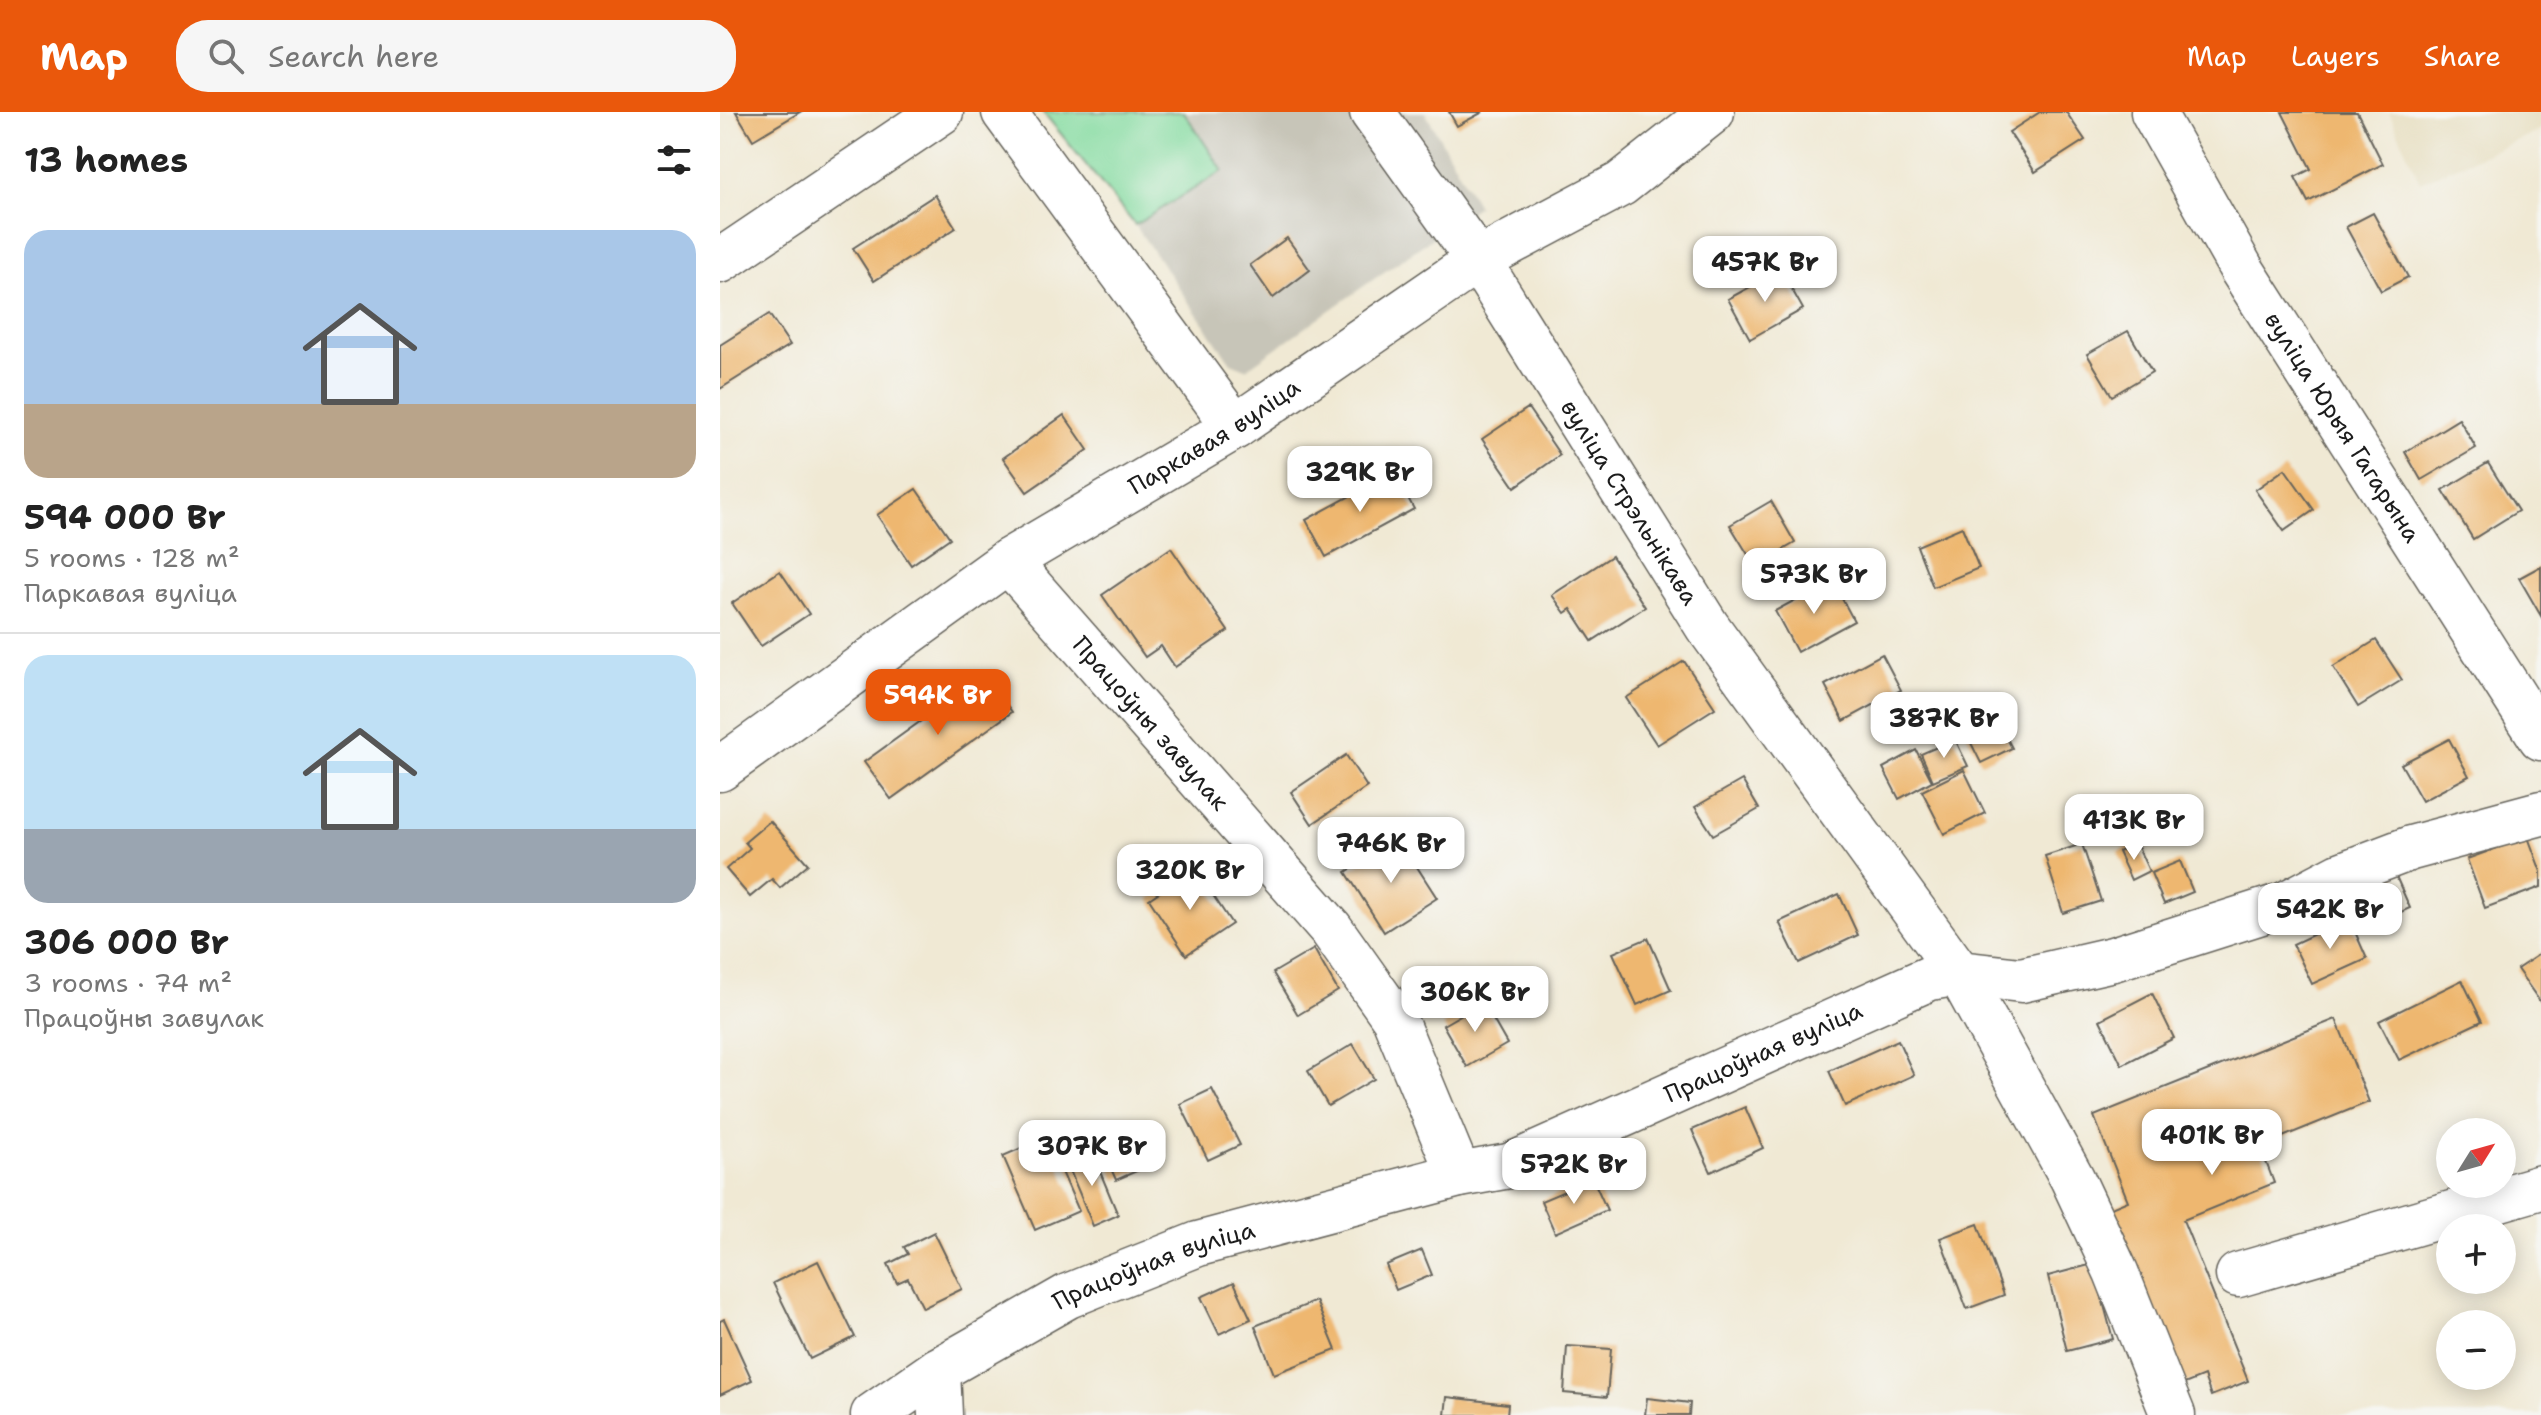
<!DOCTYPE html>
<html lang="en">
<head>
<meta charset="utf-8">
<style>
  :root { --surface:#fff; --page:#f6f6f6; --text:#222; --muted:#767676; --line:#e0e0e0; --accent:#ea580c }
  body { margin:0; font-family:"Shantell Sans",sans-serif; background:var(--page); color:var(--text); height:100vh; display:flex; flex-direction:column; font-size:30px; white-space:nowrap }
  * { box-sizing:border-box; margin:0 }
  p { font-size:26px; color:var(--muted) }
  .icon { flex:none; width:44px; height:44px; fill:none; stroke:currentColor; stroke-width:2; stroke-linecap:round; stroke-linejoin:round }
  .map { position:relative; flex:1; overflow:hidden }
  .drawer { display:flex; flex-direction:column; background:var(--surface); width:720px }
  .drawer>* { flex:none }
  .needle { width:52px; rotate:53deg }
  .buttons { position:absolute; left:1716px; top:1006px; display:grid; gap:16px }
  .buttons a { display:grid; place-items:center; width:80px; height:80px; border-radius:50%; background:var(--surface); box-shadow:0 4px 20px #0003; font-size:40px }
  .price { position:absolute; translate:-50% -68px; padding:0 18px; border-radius:16px; background:#fff; color:#222; font-size:26px; line-height:52px; filter:drop-shadow(0 2px 4px #0008) }
  .price::after { content:''; position:absolute; left:50%; top:48px; width:24px; height:18px; margin-left:-12px; background:inherit; clip-path:polygon(0 0,100% 0,50% 100%) }
  .price.current { background:var(--accent); color:#fff }
  ul { padding:0; list-style:none }
  li { display:grid; align-content:center; gap:16px; height:424px; padding:0 24px }
  li+li { border-top:2px solid var(--line) }
  li span { display:grid; place-items:center; height:248px; border-radius:24px; color:#555 }
  li>.icon { margin-inline-start:auto }
  span .icon { width:144px; height:144px; fill:#fffc; stroke-width:1 }
  li b { font-size:34px }
  h2 { display:flex; justify-content:space-between; align-items:center; height:96px; padding:0 24px; font-size:34px }
  header { display:flex; align-items:center; gap:48px; box-sizing:border-box; height:112px; padding:0 40px; background:var(--accent); color:#fff }
  header strong { font-size:38px }
  nav { display:flex; gap:44px; margin-inline-start:auto; font-size:28px }
  .search { width:560px; height:72px; background:var(--page); display:flex; align-items:center; gap:20px; box-sizing:border-box; padding:0 28px; border-radius:32px; color:var(--muted); font-size:30px }
  main { display:flex; flex:1; min-height:0 }
  .map>svg:first-child { display:block }
  .built { fill:#e5dbba }
  .industrial { fill:#c7c5b8 }
  .green { fill:#84dba0; stroke:#507c5e; stroke-width:2 }
  .building { fill:#eeb76f }
  .lines { fill:none; stroke-linecap:round; stroke-linejoin:round }
  .minor-casing { stroke:#66645c; stroke-width:47 }
  .minor { stroke:#fff; stroke-width:44 }
  .labels { text-anchor:middle; stroke-width:7; stroke-linejoin:round; paint-order:stroke }
  .street-label { font-size:24px; fill:#1c1c1c; stroke:#f6f6f2 }
</style>
</head>
<body>
<header>
<strong>Map</strong>
<div class="search"><svg class="icon" aria-label="search" viewBox="0 0 24 24"><circle cx="10" cy="10" r="6"/><path d="M15 15l6 6"/></svg>Search here</div>
<nav><a>Map</a><a>Layers</a><a>Share</a></nav>
</header>
<main>
<section class="drawer">
<h2>13 homes<svg class="icon" aria-label="filters" viewBox="0 0 24 24"><path d="M4 7h16M4 17h16"/><circle cx="9" cy="7" r="2"/><circle cx="15" cy="17" r="2"/></svg></h2>
<ul>
<li><span style="background:linear-gradient(#a9c7e8 70%,#b9a48a 0)"><svg class="icon" aria-label="home" viewBox="0 0 24 24"><path d="M3 11l9-7 9 7M6 9v11h12V9"/></svg></span><div><b>594 000 Br</b><p>5 rooms · 128 m²</p><p>Паркавая вуліца</p></div></li>
<li><span style="background:linear-gradient(#bfe0f5 70%,#9aa5b1 0)"><svg class="icon" aria-label="home" viewBox="0 0 24 24"><path d="M3 11l9-7 9 7M6 9v11h12V9"/></svg></span><div><b>306 000 Br</b><p>3 rooms · 74 m²</p><p>Працоўны завулак</p></div></li>
</ul>
</section>
<div class="map">
<svg width="1821" height="1303" viewBox="0 0 1821 1303">
  <rect width="100%" height="100%" fill="#f6f6f2"/>
  <filter id="ink" filterUnits="userSpaceOnUse"><feTurbulence type="fractalNoise" baseFrequency=".0125" numOctaves="2"/><feDisplacementMap in="SourceGraphic" scale="16" xChannelSelector="R" yChannelSelector="G"/><feConvolveMatrix kernelMatrix="1 2 1 2 8 2 1 2 1" color-interpolation-filters="sRGB"/></filter>
  <filter id="wash" filterUnits="userSpaceOnUse"><feTurbulence type="fractalNoise" baseFrequency=".006" numOctaves="4" result="noise"/><feDisplacementMap in="SourceGraphic" scale="32" xChannelSelector="R" yChannelSelector="G"/><feGaussianBlur stdDeviation="1.8" result="paint"/><feColorMatrix in="noise" values="0 0 0 0 0 0 0 0 0 0 0 0 0 0 0 0 0 1.4 0 .05"/><feComposite in="paint" operator="in"/></filter>
  <g filter="url(#wash)">
    <rect width="100%" height="100%" fill="#f0e9d4"/>
    <!-- built -->
    <path class="built" d="M 1669,0 L 1821,0 L 1821,18 L 1700,70 Z"/>
    <!-- industrial -->
    <path class="industrial" d="M 464,0 L 705,0 L 758,94 L 526,257 L 511,251 L 415,113 L 502,59 Z"/>
    <!-- green -->
    <path class="green" d="M 323,0 L 464,0 L 503,59 L 415,113 Z"/>
    <g id="blocks">
      <!-- building -->
      <g class="building">
        <path d="M 16,0 L 80,0 L 33,28 Z"/>
        <path d="M 729,0 L 763,0 L 737,14 Z"/>
        <path d="M 1320,0 L 1346,0 L 1365,28 L 1315,60 L 1289,20 Z"/>
        <path d="M 1562,0 L 1637,0 L 1663,52 L 1588,90 L 1575,65 L 1591,57 Z"/>
        <path d="M 215,83 L 236,116 L 154,169 L 133,136 Z"/>
        <path d="M 1653,101 L 1688,165 L 1661,179 L 1626,115 Z"/>
        <path d="M 567,126 L 590,158 L 553,186 L 530,153 Z"/>
        <path d="M 1061,158 L 1083,197 L 1030,227 L 1008,187 Z"/>
        <path d="M 49,202 L 70,233 L 0,277 L 0,233 Z"/>
        <path d="M 1408,219 L 1432,260 L 1392,284 L 1367,242 Z"/>
        <path d="M 808,296 L 840,343 L 795,375 L 762,327 Z"/>
        <path d="M 344,303 L 368,338 L 307,380 L 283,346 Z"/>
        <path d="M 1739,307 L 1756,336 L 1701,368 L 1685,340 Z"/>
        <path d="M 1768,351 L 1798,399 L 1753,427 L 1723,378 Z"/>
        <path d="M 1565,357 L 1594,398 L 1564,419 L 1535,378 Z"/>
        <path d="M 674,360 L 694,397 L 606,445 L 586,408 Z"/>
        <path d="M 196,377 L 230,426 L 191,453 L 157,403 Z"/>
        <path d="M 1051,389 L 1075,431 L 1035,454 L 1010,413 Z"/>
        <path d="M 1242,415 L 1259,456 L 1213,475 L 1197,434 Z"/>
        <path d="M 451,436 L 508,519 L 455,555 L 441,534 L 425,545 L 382,483 Z"/>
        <path d="M 892,444 L 925,495 L 872,529 L 851,497 L 845,501 L 832,483 Z"/>
        <path d="M 1821,454 L 1821,504 L 1799,466 Z"/>
        <path d="M 60,459 L 89,502 L 41,534 L 12,491 Z"/>
        <path d="M 1112,468 L 1134,509 L 1077,540 L 1055,499 Z"/>
        <path d="M 1656,528 L 1682,568 L 1638,595 L 1613,555 Z"/>
        <path d="M 1162,542 L 1181,578 L 1124,609 L 1105,573 Z"/>
        <path d="M 964,549 L 995,596 L 937,633 L 906,586 Z"/>
        <path d="M 265,563 L 292,600 L 171,687 L 144,650 Z"/>
        <path d="M 1275,604 L 1292,636 L 1261,651 L 1245,619 Z"/>
        <path d="M 1235,627 L 1248,654 L 1213,669 L 1201,642 Z"/>
        <path d="M 1729,627 L 1749,664 L 1702,689 L 1681,652 Z"/>
        <path d="M 1196,638 L 1212,669 L 1179,687 L 1163,656 Z"/>
        <path d="M 626,643 L 647,675 L 592,712 L 571,680 Z"/>
        <path d="M 1244,658 L 1265,701 L 1224,722 L 1202,679 Z"/>
        <path d="M 1022,668 L 1039,697 L 993,723 L 975,695 Z"/>
        <path d="M 50,709 L 88,752 L 60,776 L 52,767 L 30,785 L 6,757 L 30,736 L 25,730 Z"/>
        <path d="M 1808,725 L 1821,760 L 1821,775 L 1765,796 L 1747,747 Z"/>
        <path d="M 679,727 L 717,786 L 664,820 L 626,760 Z"/>
        <path d="M 1416,731 L 1429,759 L 1411,768 L 1398,740 Z"/>
        <path d="M 1362,732 L 1381,789 L 1343,801 L 1325,744 Z"/>
        <path d="M 1460,749 L 1473,780 L 1444,792 L 1431,761 Z"/>
        <path d="M 475,756 L 512,812 L 466,843 L 429,787 Z"/>
        <path d="M 1675,762 L 1690,796 L 1665,807 L 1650,772 Z"/>
        <path d="M 1119,782 L 1138,823 L 1079,851 L 1059,810 Z"/>
        <path d="M 1629,806 L 1647,847 L 1592,872 L 1573,832 Z"/>
        <path d="M 928,826 L 951,878 L 917,893 L 893,841 Z"/>
        <path d="M 594,837 L 618,879 L 578,903 L 553,861 Z"/>
        <path d="M 1821,841 L 1821,891 L 1797,857 Z"/>
        <path d="M 1742,868 L 1762,909 L 1679,948 L 1659,909 Z"/>
        <path d="M 1432,881 L 1454,926 L 1402,953 L 1380,908 Z"/>
        <path d="M 763,890 L 787,932 L 747,955 L 723,913 Z"/>
        <path d="M 1616,907 L 1649,990 L 1540,1034 L 1554,1071 L 1463,1108 L 1528,1269 L 1491,1284 L 1484,1264 L 1457,1275 L 1386,1098 L 1408,1089 L 1374,1004 Z"/>
        <path d="M 1178,928 L 1194,963 L 1125,994 L 1109,959 Z"/>
        <path d="M 633,932 L 654,967 L 608,994 L 588,959 Z"/>
        <path d="M 492,977 L 520,1033 L 488,1048 L 460,992 Z"/>
        <path d="M 1025,995 L 1043,1036 L 991,1060 L 972,1018 Z"/>
        <path d="M 402,1019 L 419,1058 L 396,1068 L 379,1029 Z"/>
        <path d="M 327,1025 L 359,1099 L 315,1118 L 283,1044 Z"/>
        <path d="M 371,1038 L 398,1103 L 373,1114 L 346,1049 Z"/>
        <path d="M 873,1067 L 887,1098 L 835,1121 L 821,1089 Z"/>
        <path d="M 1258,1112 L 1284,1183 L 1247,1197 L 1220,1126 Z"/>
        <path d="M 214,1120 L 242,1177 L 203,1196 L 188,1166 L 177,1171 L 168,1152 L 188,1142 L 184,1135 Z"/>
        <path d="M 702,1138 L 712,1163 L 676,1178 L 666,1153 Z"/>
        <path d="M 98,1149 L 135,1225 L 90,1247 L 53,1171 Z"/>
        <path d="M 1373,1152 L 1393,1227 L 1347,1239 L 1328,1164 Z"/>
        <path d="M 514,1170 L 531,1207 L 499,1222 L 481,1185 Z"/>
        <path d="M 596,1189 L 616,1238 L 554,1262 L 535,1214 Z"/>
        <path d="M 4,1207 L 32,1268 L 0,1283 L 0,1209 Z"/>
        <path d="M 847,1234 L 891,1237 L 887,1285 L 844,1281 Z"/>
        <path d="M 727,1285 L 788,1292 L 787,1303 L 725,1303 Z"/>
        <path d="M 927,1286 L 970,1291 L 969,1303 L 925,1303 Z"/>
      </g>
    </g>
  </g>
  <g filter="url(#ink)">
    <use href="#blocks" fill-opacity="0" stroke="#66645c" stroke-width="2"/>
    <g class="lines">
      <!-- minor casing -->
      <g class="minor-casing">
        <g id="minor">
          <path d="M 284,0 L 515,315"/>
          <path id="s1" d="M 652,0 L 758,148 L 987,514 L 1239,861 L 1352,1066 L 1396,1160 L 1453,1303"/>
          <path id="s2" d="M 1433,0 L 1522,158 L 1821,626"/>
          <path d="M 0,149 L 221,0"/>
          <path id="s3" d="M 288,449 L 611,817 L 674,906 L 739,1063"/>
          <path id="s4" d="M 0,657 L 288,449 L 515,315 L 758,148 L 901,72 L 992,0"/>
          <path d="M 1518,1163 L 1821,1075"/>
          <path d="M 218,1258 L 220,1303"/>
          <path id="s5" d="M 153,1303 L 218,1258 L 348,1184 L 385,1169 L 478,1132 L 739,1063 L 789,1054 L 1210,866 L 1239,861 L 1301,868 L 1393,847 L 1563,793 L 1620,763 L 1691,736 L 1821,701"/>
        </g>
      </g>
      <!-- minor -->
      <use href="#minor" class="minor"/>
    </g>
  </g>
  <g class="labels">
    <!-- street labels -->
    <g class="street-label">
      <text dy="8" stroke="none"><textPath href="#s2" startOffset="368">вуліца Юрыя Гагарына</textPath></text>
      <text dy="8" stroke="none"><textPath href="#s4" startOffset="596">Паркавая вуліца</textPath></text>
      <text dy="8" stroke="none"><textPath href="#s1" startOffset="468">вуліца Стрэльнікава</textPath></text>
      <text dy="8" stroke="none"><textPath href="#s3" startOffset="216">Працоўны завулак</textPath></text>
      <text dy="8" stroke="none"><textPath href="#s5" startOffset="968">Працоўная вуліца</textPath></text>
      <text dy="8" stroke="none"><textPath href="#s5" startOffset="320">Працоўная вуліца</textPath></text>
    </g>
  </g>
</svg>
<div class="buttons">
<a><svg class="needle" viewBox="-14 -14 28 28"><path d="M0-13l5 13h-10z" fill="#e53935"/><path d="M0 13l5-13h-10z" fill="#767676"/></svg></a>
<a>+</a>
<a>−</a>
</div>
<b class="price" style="left:1045px;top:192px">457K Br</b>
<b class="price" style="left:640px;top:402px">329K Br</b>
<b class="price" style="left:1094px;top:504px">573K Br</b>
<b class="price current" style="left:218px;top:625px">594K Br</b>
<b class="price" style="left:1224px;top:648px">387K Br</b>
<b class="price" style="left:1414px;top:750px">413K Br</b>
<b class="price" style="left:671px;top:773px">746K Br</b>
<b class="price" style="left:470px;top:800px">320K Br</b>
<b class="price" style="left:1610px;top:839px">542K Br</b>
<b class="price" style="left:755px;top:922px">306K Br</b>
<b class="price" style="left:1492px;top:1065px">401K Br</b>
<b class="price" style="left:372px;top:1076px">307K Br</b>
<b class="price" style="left:854px;top:1094px">572K Br</b>
</div>
</main>
</body>
</html>
